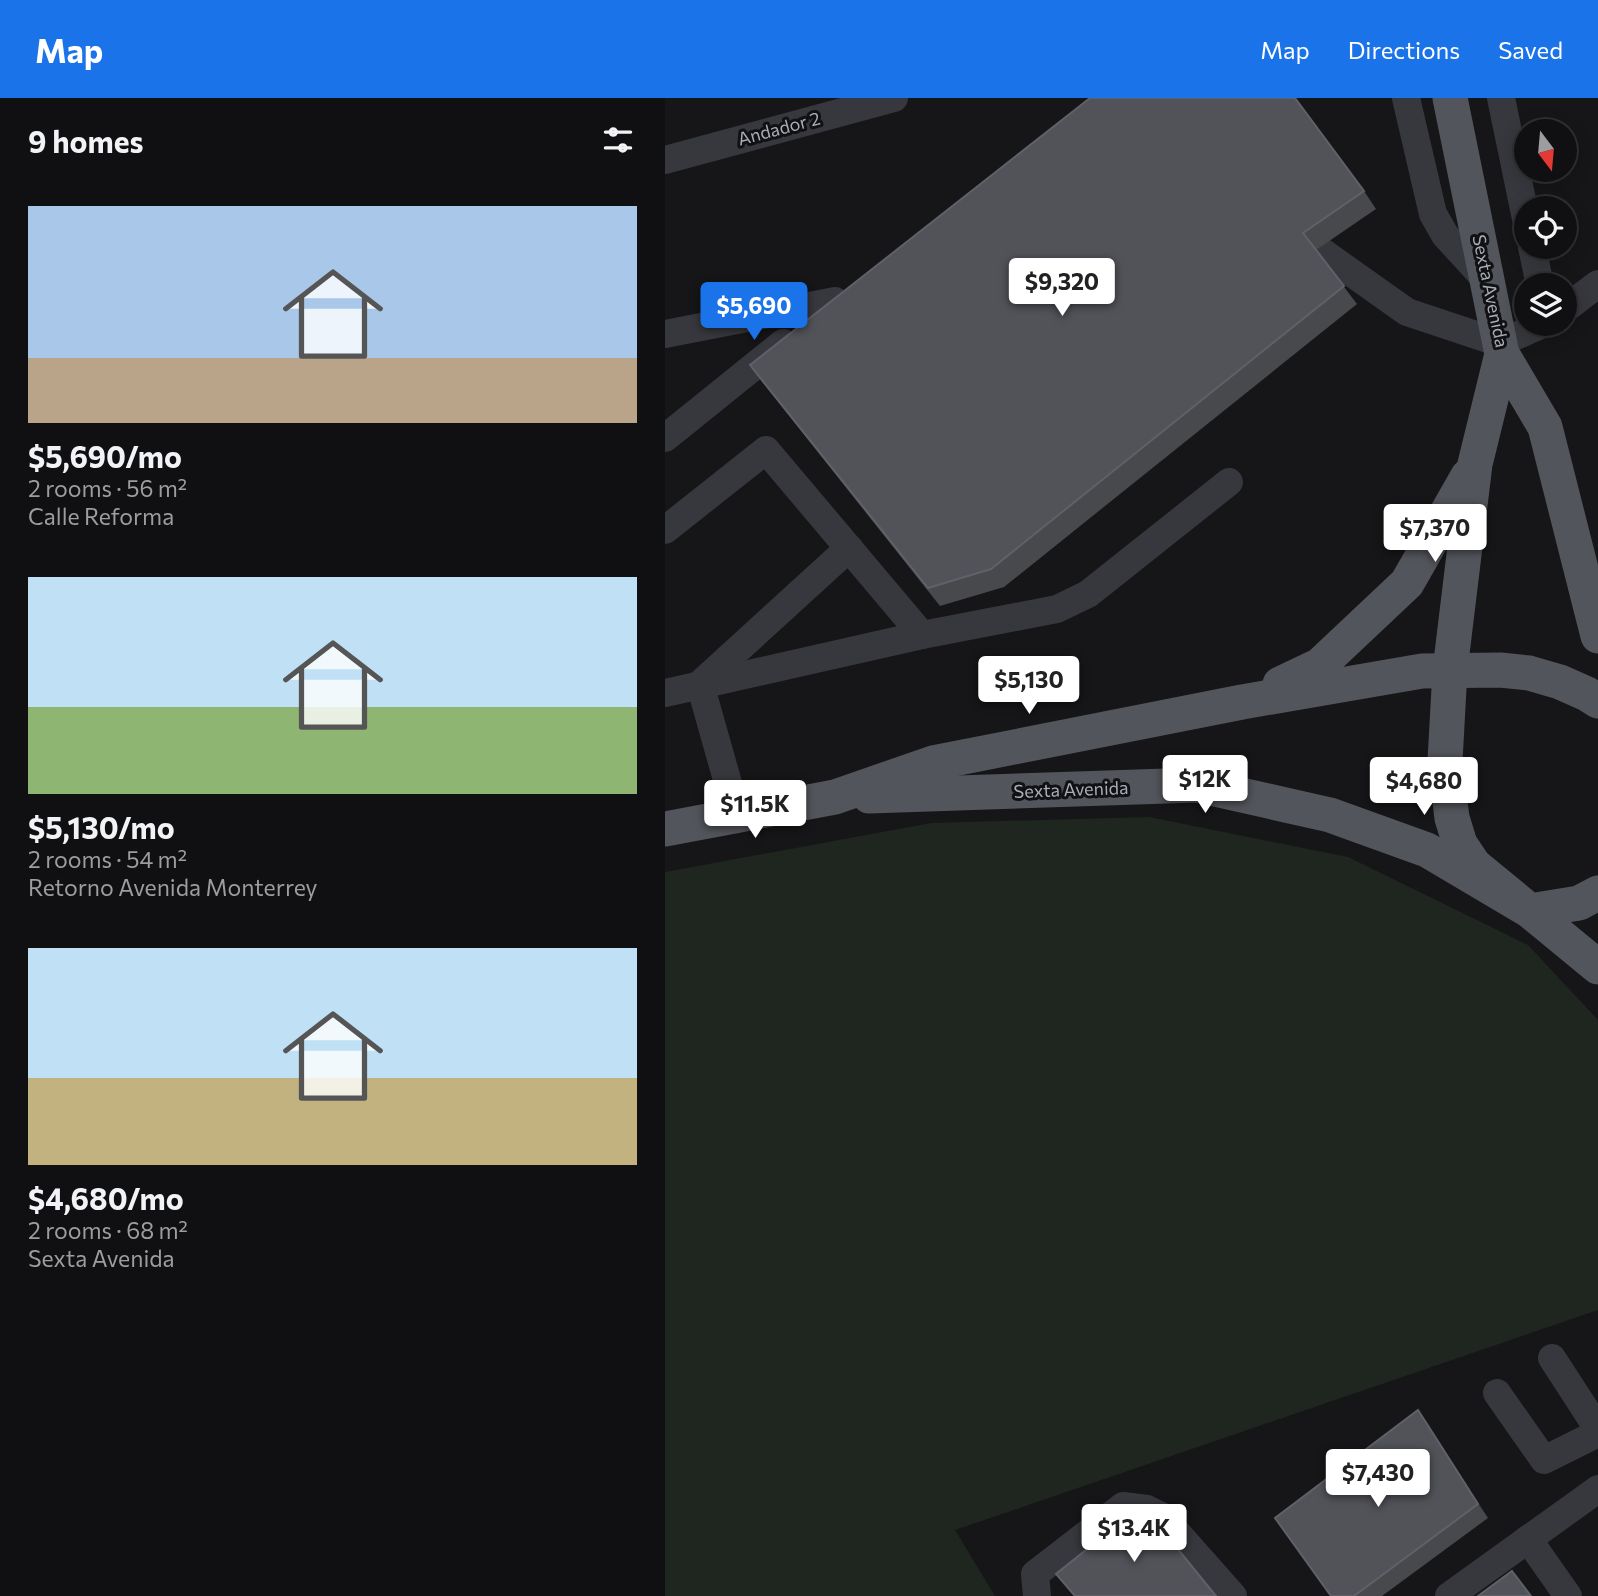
<!DOCTYPE html>
<html lang="en">
<head>
<meta charset="utf-8">
<style>
  :root { --surface:#101012; --page:#1e1e20; --text:#f1f3f6; --muted:#9c9d9f; --line:#303032; --accent:#1a73e8 }
  body { margin:0; font-family:Commissioner,sans-serif; background:var(--page); color:var(--text); height:100vh; display:flex; flex-direction:column; font-size:26px; white-space:nowrap }
  * { box-sizing:border-box; margin:0 }
  p { font-size:23px; color:var(--muted) }
  .icon { flex:none; width:38px; height:38px; fill:none; stroke:currentColor; stroke-width:2; stroke-linecap:round; stroke-linejoin:round }
  .map { position:relative; flex:1; overflow:hidden }
  .sheet { display:flex; flex-direction:column; background:var(--surface); width:665px }
  .sheet>* { flex:none }
  .needle { width:46px; rotate:164deg }
  .tools { position:absolute; left:849px; top:21px; display:grid; gap:14px }
  .tools a { display:grid; place-items:center; width:63px; height:63px; border-radius:50%; background:var(--surface); box-shadow:0 4px 18px #0003,0 0 0 2px var(--line); font-size:35px }
  .price { position:absolute; translate:-50% -60px; padding:0 16px; border-radius:7px; background:#fff; color:#222; font-size:23px; line-height:46px; filter:drop-shadow(0 2px 4px #0008) }
  .price::after { content:''; position:absolute; left:50%; top:42px; width:21px; height:16px; margin-left:-10px; background:inherit; clip-path:polygon(0 0,100% 0,50% 100%) }
  .price.active { background:var(--accent); color:#fff }
  ul { padding:0; list-style:none }
  li { display:grid; align-content:center; gap:14px; height:371px; padding:0 28px }
  li span { display:grid; place-items:center; height:217px; border-radius:0px; color:#555 }
  li>.icon { margin-inline-start:auto }
  span .icon { width:126px; height:126px; fill:#fffc; stroke-width:1 }
  li b { font-size:30px }
  h2 { display:flex; justify-content:space-between; align-items:center; height:84px; padding:0 28px; font-size:30px }
  header { display:flex; align-items:center; gap:42px; box-sizing:border-box; height:98px; padding:0 35px; background:var(--accent); color:#fff }
  header strong { font-size:33px }
  nav { display:flex; gap:38px; margin-inline-start:auto; font-size:24px }
  main { display:flex; flex:1; min-height:0 }
  .map>svg:first-child { display:block }
  .green { fill:#1e261f }
  .lines { fill:none; stroke-linecap:round; stroke-linejoin:round }
  .minor { stroke:#37383d; stroke-width:28 }
  .major { stroke:#53555c; stroke-width:35 }
  .wall { fill:#47494d }
  .shaded-wall { fill:#2f3033 }
  .building { fill:#525359; stroke:#5f6168; stroke-width:2 }
  .labels { text-anchor:middle; stroke-width:6; stroke-linejoin:round; paint-order:stroke }
  .street-label { font-size:18px; fill:#a8adb8; stroke:#111113 }
</style>
</head>
<body>
<header>
<strong>Map</strong>
<nav><a>Map</a><a>Directions</a><a>Saved</a></nav>
</header>
<main>
<section class="sheet">
<h2>9 homes<svg class="icon" aria-label="filters" viewBox="0 0 24 24"><path d="M4 7h16M4 17h16"/><circle cx="9" cy="7" r="2"/><circle cx="15" cy="17" r="2"/></svg></h2>
<ul>
<li><span style="background:linear-gradient(#a9c7e8 70%,#b9a48a 0)"><svg class="icon" aria-label="home" viewBox="0 0 24 24"><path d="M3 11l9-7 9 7M6 9v11h12V9"/></svg></span><div><b>$5,690/mo</b><p>2 rooms · 56 m²</p><p>Calle Reforma</p></div></li>
<li><span style="background:linear-gradient(#bfe0f5 60%,#8fb573 0)"><svg class="icon" aria-label="home" viewBox="0 0 24 24"><path d="M3 11l9-7 9 7M6 9v11h12V9"/></svg></span><div><b>$5,130/mo</b><p>2 rooms · 54 m²</p><p>Retorno Avenida Monterrey</p></div></li>
<li><span style="background:linear-gradient(#bfe0f5 60%,#c2b280 0)"><svg class="icon" aria-label="home" viewBox="0 0 24 24"><path d="M3 11l9-7 9 7M6 9v11h12V9"/></svg></span><div><b>$4,680/mo</b><p>2 rooms · 68 m²</p><p>Sexta Avenida</p></div></li>
</ul>
</section>
<div class="map">
<svg width="933" height="1498" viewBox="0 0 933 1498">
  <rect width="100%" height="100%" fill="#161618"/>
  <!-- green -->
  <path class="green" d="M 484,719 L 683,759 L 863,847 L 933,922 L 933,1212 L 290,1432 L 330,1498 L 0,1498 L 0,774 L 266,725 Z"/>
  <g class="lines">
    <!-- minor -->
    <g class="minor">
      <path d="M 741,0 L 768,116 L 780,137 L 823,184"/>
      <path d="M 836,0 L 861,121"/>
      <path d="M 0,62 L 229,0"/>
      <path d="M 867,149 L 875,187"/>
      <path d="M 656,153 L 742,214 L 835,245 L 878,226"/>
      <path d="M 900,211 L 933,186"/>
      <path d="M 0,236 L 170,203"/>
      <path d="M 0,340 L 118,245"/>
      <path d="M 0,432 L 101,352 L 257,537"/>
      <path d="M 0,595 L 257,537 L 392,511 L 423,496 L 564,384"/>
      <path d="M 72,717 L 35,586 L 184,450"/>
      <path d="M 887,1260 L 933,1331"/>
      <path d="M 832,1295 L 879,1362 L 933,1335"/>
      <path d="M 863,1441 L 903,1498"/>
      <path d="M 372,1498 L 370,1476 L 458,1408 L 482,1411 L 498,1419 L 568,1498"/>
      <path d="M 784,1498 L 933,1391"/>
    </g>
    <!-- major -->
    <g class="major">
      <path d="M 785,0 L 837,256 L 880,329 L 933,538"/>
      <path d="M 837,256 L 810,366 L 785,572 L 780,663 L 787,720 L 795,746 L 809,767 L 865,813 L 914,805 L 933,795"/>
      <path d="M 615,586 L 655,567 L 742,485 L 803,378"/>
      <path d="M 204,698 L 532,687 L 665,717 L 762,752 L 865,813 L 933,869"/>
      <path d="M 0,731 L 170,699 L 268,665 L 577,604 L 757,573 L 835,572 L 864,575 L 895,584 L 922,596 L 933,603"/>
    </g>
  </g>
  <!-- wall -->
  <g class="wall">
    <path d="M 699,93 L 711,111 L 651,152 L 692,206 L 339,489 L 275,508 L 98,285 L 85,267 Z"/>
    <path d="M 753,1312 L 823,1420 L 717,1498 L 666,1498 Z"/>
  </g>
  <!-- shaded-wall -->
  <path class="shaded-wall" d="M 753,1312 L 763,1326 L 823,1420 L 813,1406 Z"/>
  <!-- building -->
  <g class="building">
    <path d="M 425,0 L 630,0 L 699,93 L 638,135 L 679,188 L 326,471 L 263,490 L 85,267 Z"/>
    <path d="M 753,1312 L 813,1406 L 689,1498 L 666,1498 L 610,1420 Z"/>
    <path d="M 477,1407 L 551,1498 L 410,1498 L 391,1476 Z"/>
    <path d="M 847,1473 L 866,1498 L 813,1498 Z"/>
  </g>
  <g class="labels">
    <!-- street labels -->
    <g class="street-label">
      <text transform="translate(114 31) rotate(-15)" y="6">Andador 2</text>
      <text transform="translate(825 193) rotate(78)" y="6">Sexta Avenida</text>
      <text transform="translate(406 692) rotate(-2)" y="6">Sexta Avenida</text>
    </g>
  </g>
</svg>
<div class="tools">
<a><svg class="needle" viewBox="-14 -14 28 28"><path d="M0-13l5 13h-10z" fill="#e53935"/><path d="M0 13l5-13h-10z" fill="#9c9d9f"/></svg></a>
<a><svg class="icon" aria-label="locate" viewBox="0 0 24 24"><circle cx="12" cy="12" r="6"/><path d="M12 2v4M12 18v4M2 12h4M18 12h4"/></svg></a>
<a><svg class="icon" aria-label="layers" viewBox="0 0 24 24"><path d="M12 4l9 5-9 5-9-5zM3 14l9 5 9-5"/></svg></a>
</div>
<b class="price" style="left:397px;top:220px">$9,320</b>
<b class="price active" style="left:89px;top:244px">$5,690</b>
<b class="price" style="left:770px;top:466px">$7,370</b>
<b class="price" style="left:364px;top:618px">$5,130</b>
<b class="price" style="left:540px;top:717px">$12K</b>
<b class="price" style="left:759px;top:719px">$4,680</b>
<b class="price" style="left:90px;top:742px">$11.5K</b>
<b class="price" style="left:713px;top:1411px">$7,430</b>
<b class="price" style="left:469px;top:1466px">$13.4K</b>
</div>
</main>
</body>
</html>
